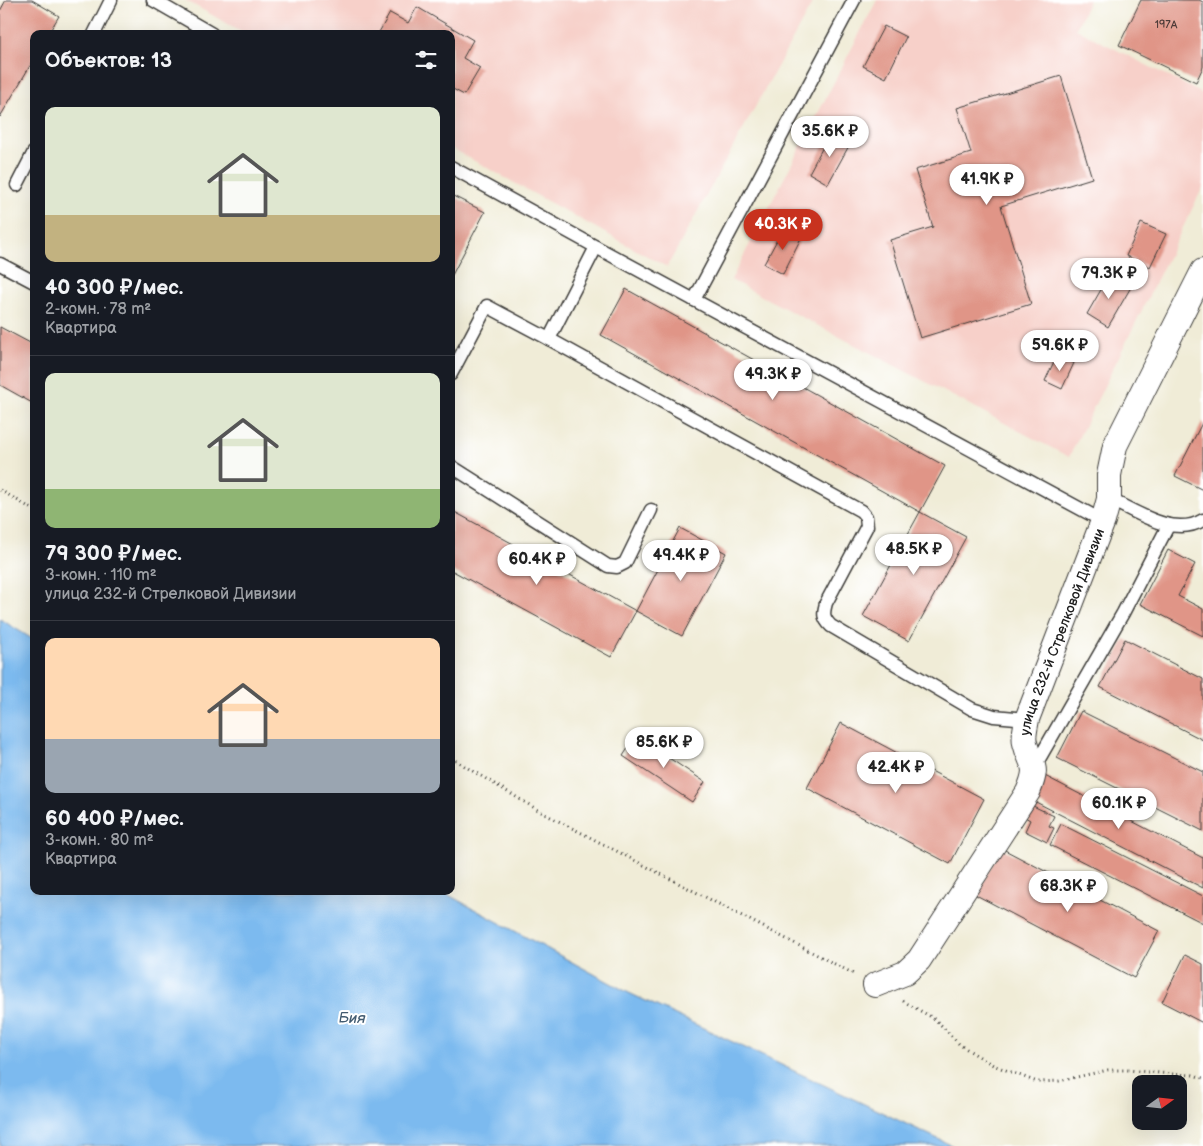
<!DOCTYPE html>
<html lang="ru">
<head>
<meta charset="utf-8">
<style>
  :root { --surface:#171b24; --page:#20242c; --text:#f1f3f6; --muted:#9ea1a6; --line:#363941; --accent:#c8321e }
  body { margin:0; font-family:"Balsamiq Sans",sans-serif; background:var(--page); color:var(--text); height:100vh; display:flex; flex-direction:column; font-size:19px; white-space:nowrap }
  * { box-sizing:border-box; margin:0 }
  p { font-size:16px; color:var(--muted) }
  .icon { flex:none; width:28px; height:28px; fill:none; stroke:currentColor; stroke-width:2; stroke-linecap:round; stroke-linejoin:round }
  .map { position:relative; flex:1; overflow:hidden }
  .details { position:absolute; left:30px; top:30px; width:425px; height:865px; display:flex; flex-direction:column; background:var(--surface); border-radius:10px; box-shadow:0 5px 20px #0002 }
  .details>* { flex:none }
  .needle { width:32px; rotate:75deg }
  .fabs { position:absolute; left:1132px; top:1075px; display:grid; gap:10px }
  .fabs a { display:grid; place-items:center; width:55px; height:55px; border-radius:10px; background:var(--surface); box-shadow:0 5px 20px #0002; font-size:25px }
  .price { position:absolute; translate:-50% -42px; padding:0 11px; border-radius:18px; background:#fff; color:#222; font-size:16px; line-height:32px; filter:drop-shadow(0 1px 2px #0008) }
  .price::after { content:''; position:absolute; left:50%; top:30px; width:15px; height:11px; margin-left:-8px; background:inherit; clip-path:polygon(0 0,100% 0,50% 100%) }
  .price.current { background:var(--accent); color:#fff }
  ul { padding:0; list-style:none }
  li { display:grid; align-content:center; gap:10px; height:265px; padding:0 15px }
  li+li { border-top:1px solid var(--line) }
  li span { display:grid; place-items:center; height:155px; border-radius:10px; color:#555 }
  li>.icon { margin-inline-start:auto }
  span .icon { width:90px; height:90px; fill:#fffc; stroke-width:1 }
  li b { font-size:21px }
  h2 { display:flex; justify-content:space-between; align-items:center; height:60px; padding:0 15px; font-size:21px }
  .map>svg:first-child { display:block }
  .built { fill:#f7d0c9 }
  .water { fill:#7cbaef; stroke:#4c6b86 }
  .building { fill:#e09587 }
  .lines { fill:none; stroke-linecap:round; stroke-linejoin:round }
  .service-casing { stroke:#3c3b38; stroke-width:15 }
  .minor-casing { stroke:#3c3b38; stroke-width:26 }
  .path { stroke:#3c3b38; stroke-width:3; stroke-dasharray:1 4; stroke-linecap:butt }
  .service { stroke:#fff; stroke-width:12 }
  .minor { stroke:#fff; stroke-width:24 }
  .labels { text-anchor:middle; stroke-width:4; stroke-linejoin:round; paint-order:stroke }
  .number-label { font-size:11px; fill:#4d3a37 }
  .street-label { font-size:14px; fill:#1c1c1c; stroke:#fff }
  .water-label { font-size:15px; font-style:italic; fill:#425b70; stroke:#fff }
</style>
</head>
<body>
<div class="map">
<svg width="1203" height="1146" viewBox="0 0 1203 1146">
  <rect width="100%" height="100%" fill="#fff"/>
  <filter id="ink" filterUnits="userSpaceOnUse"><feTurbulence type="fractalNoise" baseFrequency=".02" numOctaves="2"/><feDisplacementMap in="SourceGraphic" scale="10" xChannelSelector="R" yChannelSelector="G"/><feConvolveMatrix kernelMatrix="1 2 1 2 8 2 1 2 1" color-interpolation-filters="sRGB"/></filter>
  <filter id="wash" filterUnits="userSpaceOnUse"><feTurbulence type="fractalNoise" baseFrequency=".0096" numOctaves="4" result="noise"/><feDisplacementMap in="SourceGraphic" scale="20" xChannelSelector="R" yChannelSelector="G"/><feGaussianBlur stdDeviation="1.12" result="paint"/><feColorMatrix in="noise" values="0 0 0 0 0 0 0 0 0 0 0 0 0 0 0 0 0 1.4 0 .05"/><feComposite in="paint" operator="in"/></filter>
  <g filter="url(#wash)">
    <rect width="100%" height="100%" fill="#f0ecd7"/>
    <!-- built -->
    <g class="built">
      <path d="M 185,0 L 814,0 L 667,267 L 451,148 L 451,34 L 246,34 Z"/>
      <path d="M 877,0 L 1089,0 L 1076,29 L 1203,94 L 1203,187 L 1069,457 L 731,280 Z"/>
    </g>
    <!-- water -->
    <path class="water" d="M 0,619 L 34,640 L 34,891 L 441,891 L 629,993 L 953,1146 L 0,1146 Z"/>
    <g id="blocks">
      <!-- building -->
      <g class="building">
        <path d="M 6,0 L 32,0 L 59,16 L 48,34 L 34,34 L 34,59 L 0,117 L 0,11 Z"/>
        <path d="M 1141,0 L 1199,0 L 1203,2 L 1203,67 L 1196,82 L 1119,45 Z"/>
        <path d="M 417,7 L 473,40 L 463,58 L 480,68 L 464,95 L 451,88 L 451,34 L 378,34 L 390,13 L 408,23 Z"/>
        <path d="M 884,26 L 906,37 L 886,78 L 863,66 Z"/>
        <path d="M 1061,76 L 1092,178 L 1001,206 L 1031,304 L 920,338 L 890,240 L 933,227 L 915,170 L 971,153 L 957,108 Z"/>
        <path d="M 831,132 L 851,142 L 828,184 L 809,173 Z"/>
        <path d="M 451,195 L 485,212 L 451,277 Z"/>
        <path d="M 1141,223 L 1166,234 L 1150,267 L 1126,256 Z"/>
        <path d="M 783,229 L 801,238 L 783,274 L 764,264 Z"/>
        <path d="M 1110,274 L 1131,287 L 1108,327 L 1087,314 Z"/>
        <path d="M 626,289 L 945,466 L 920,512 L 601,335 Z"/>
        <path d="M 0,327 L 34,345 L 34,404 L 0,385 Z"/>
        <path d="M 1057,355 L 1074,363 L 1062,389 L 1045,381 Z"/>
        <path d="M 1203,421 L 1203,490 L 1175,476 Z"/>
        <path d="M 451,510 L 636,611 L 611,657 L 451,570 Z"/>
        <path d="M 920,512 L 966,537 L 909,641 L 863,616 Z"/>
        <path d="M 680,528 L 726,553 L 682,636 L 636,611 Z"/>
        <path d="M 1168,550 L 1195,564 L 1178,596 L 1203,609 L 1203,636 L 1140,604 Z"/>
        <path d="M 1125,639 L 1203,679 L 1203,740 L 1100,687 Z"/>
        <path d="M 1081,711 L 1203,772 L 1203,831 L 1057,758 Z"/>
        <path d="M 841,723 L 984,799 L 950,864 L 807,788 Z"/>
        <path d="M 636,736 L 705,782 L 692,802 L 623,756 Z"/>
        <path d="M 1043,775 L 1203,858 L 1203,888 L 1030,799 Z"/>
        <path d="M 1031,805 L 1054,816 L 1049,826 L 1054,828 L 1047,842 L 1025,831 L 1030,820 L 1025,817 Z"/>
        <path d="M 1061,824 L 1203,896 L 1203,923 L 1050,845 Z"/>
        <path d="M 1001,848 L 1159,931 L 1134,978 L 976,895 Z"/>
        <path d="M 1185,955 L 1203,964 L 1203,1023 L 1162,1002 Z"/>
      </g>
    </g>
  </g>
  <g filter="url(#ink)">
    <use href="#blocks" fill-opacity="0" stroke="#3c3b38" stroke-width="1"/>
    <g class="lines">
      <!-- service casing -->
      <g class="service-casing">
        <g id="service">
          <path d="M 153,0 L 212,34"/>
          <path d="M 94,34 L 111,0"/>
          <path d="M 451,167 L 596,247 L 1103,521"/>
          <path d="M 17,185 L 34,152"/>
          <path d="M 0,264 L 34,282"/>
          <path d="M 694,300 L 854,0"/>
          <path d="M 549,339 L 596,247"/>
          <path d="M 451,374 L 487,306 L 549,339 L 861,511 L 866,517 L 867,526 L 826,603 C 823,614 823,618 831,626 L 972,709 L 994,716 L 1027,719"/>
          <path d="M 451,466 L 608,566 L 617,567 L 625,563 L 651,510"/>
          <path d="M 1109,499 C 1137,512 1174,538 1203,520"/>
          <path d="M 1039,759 L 1123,613 L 1168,526"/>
        </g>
      </g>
      <!-- minor casing -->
      <g class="minor-casing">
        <g id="minor">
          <path id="s1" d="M 875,985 L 905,973 L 919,960 L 1028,792 C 1040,763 1031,768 1025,743 C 1023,736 1026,726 1027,719 L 1103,521 L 1109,499 L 1109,475 L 1115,446 L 1203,271"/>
        </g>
      </g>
      <!-- path -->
      <g class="path">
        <path d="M 0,490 L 34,510"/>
        <path d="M 451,758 L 543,813 L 854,974"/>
        <path d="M 903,1001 L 933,1018 L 942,1026 L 960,1045 L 993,1065 L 1037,1082 L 1059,1081 L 1108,1070 L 1127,1070 L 1172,1074 L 1193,1075 L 1203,1078"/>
      </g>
      <!-- service -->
      <use href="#service" class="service"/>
      <!-- minor -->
      <use href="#minor" class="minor"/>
    </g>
  </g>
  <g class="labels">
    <!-- number labels -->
    <g class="number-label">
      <text x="1166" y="28">197А</text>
    </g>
    <!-- street labels -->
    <g class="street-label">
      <text dy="5" stroke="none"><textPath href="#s1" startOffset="421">улица 232-й Стрелковой Дивизии</textPath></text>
    </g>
    <!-- water labels -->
    <g class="water-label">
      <text x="352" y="1023">Бия</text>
    </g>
  </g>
</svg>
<div class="fabs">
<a><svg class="needle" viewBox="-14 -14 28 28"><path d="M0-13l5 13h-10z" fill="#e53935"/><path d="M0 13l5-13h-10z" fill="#9ea1a6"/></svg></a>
</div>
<b class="price" style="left:830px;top:158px">35.6K ₽</b>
<b class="price" style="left:987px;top:206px">41.9K ₽</b>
<b class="price current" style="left:783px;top:251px">40.3K ₽</b>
<b class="price" style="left:1109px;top:300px">79.3K ₽</b>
<b class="price" style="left:1060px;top:372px">59.6K ₽</b>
<b class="price" style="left:773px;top:401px">49.3K ₽</b>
<b class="price" style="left:914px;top:576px">48.5K ₽</b>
<b class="price" style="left:681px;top:582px">49.4K ₽</b>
<b class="price" style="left:537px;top:586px">60.4K ₽</b>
<b class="price" style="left:664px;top:769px">85.6K ₽</b>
<b class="price" style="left:896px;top:794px">42.4K ₽</b>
<b class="price" style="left:1119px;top:830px">60.1K ₽</b>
<b class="price" style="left:1068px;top:913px">68.3K ₽</b>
<section class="details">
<h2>Объектов: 13<svg class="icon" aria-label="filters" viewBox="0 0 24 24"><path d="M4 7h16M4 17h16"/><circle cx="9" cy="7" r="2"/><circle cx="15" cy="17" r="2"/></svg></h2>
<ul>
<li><span style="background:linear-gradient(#dfe7d0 70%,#c2b280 0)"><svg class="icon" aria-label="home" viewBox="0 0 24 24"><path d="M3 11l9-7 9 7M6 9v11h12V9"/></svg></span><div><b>40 300 ₽/мес.</b><p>2-комн. · 78 m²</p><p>Квартира</p></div></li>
<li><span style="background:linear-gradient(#dfe7d0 75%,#8fb573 0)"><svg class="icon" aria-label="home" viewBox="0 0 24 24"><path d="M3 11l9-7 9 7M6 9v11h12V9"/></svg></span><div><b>79 300 ₽/мес.</b><p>3-комн. · 110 m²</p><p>улица 232-й Стрелковой Дивизии</p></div></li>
<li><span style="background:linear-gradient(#ffd9b3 65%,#9aa5b1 0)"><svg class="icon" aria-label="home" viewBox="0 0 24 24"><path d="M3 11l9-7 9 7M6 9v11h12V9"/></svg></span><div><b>60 400 ₽/мес.</b><p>3-комн. · 80 m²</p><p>Квартира</p></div></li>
</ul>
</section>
</div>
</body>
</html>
